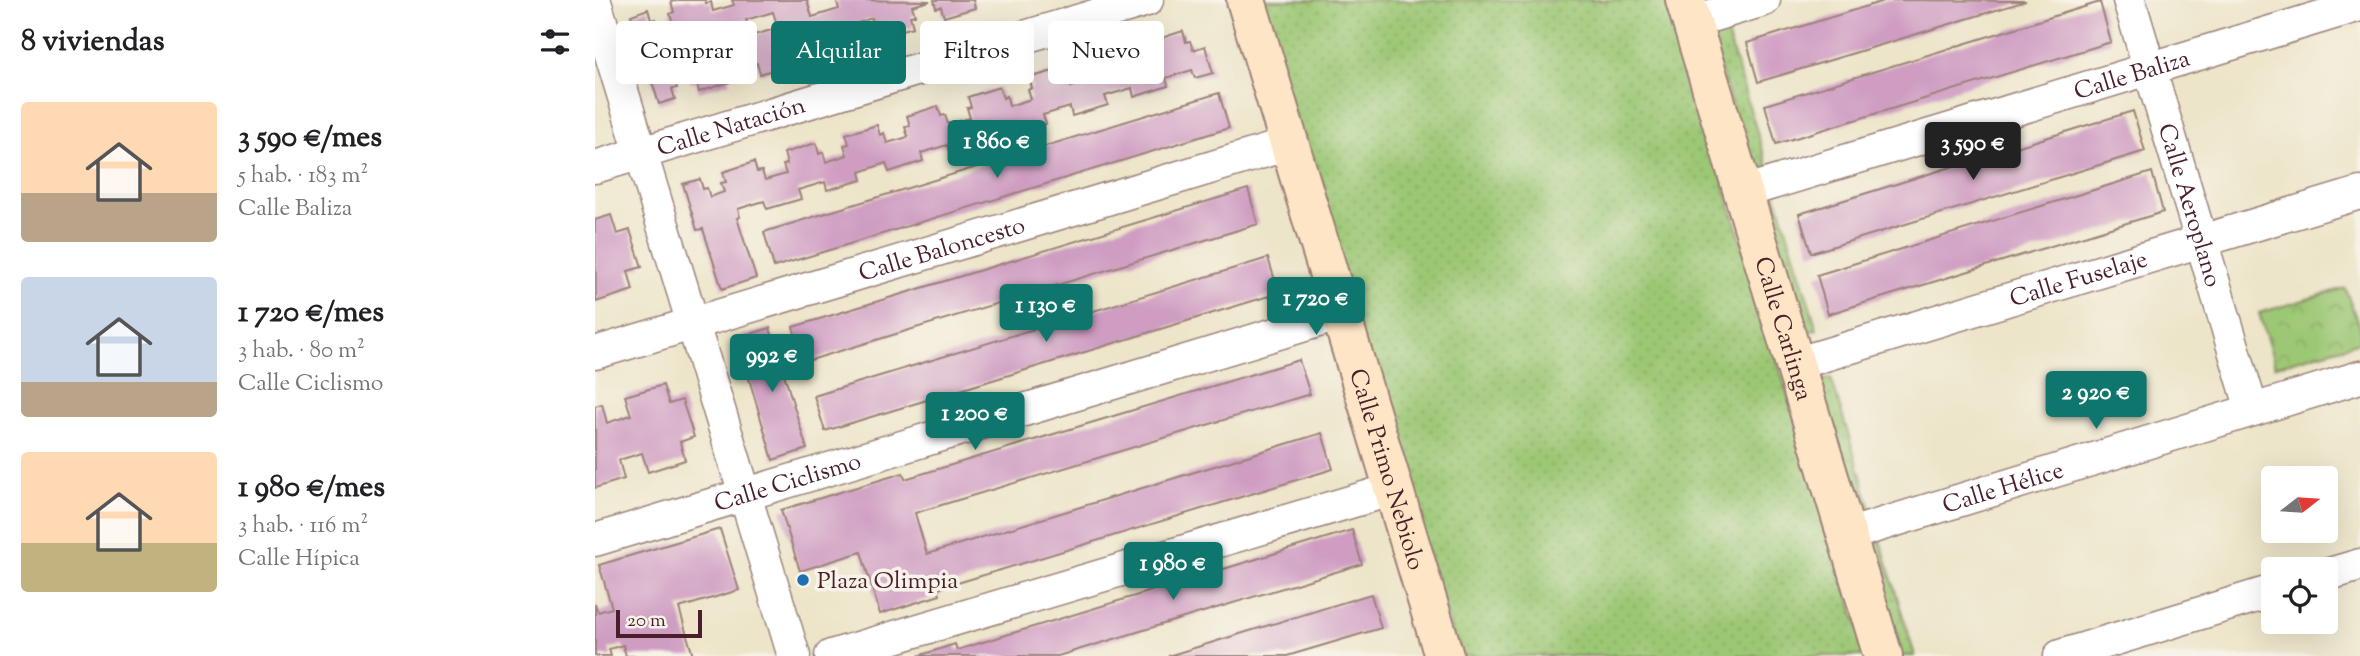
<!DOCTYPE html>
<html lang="es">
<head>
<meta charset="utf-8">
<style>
  :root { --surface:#fff; --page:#f6f6f6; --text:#202124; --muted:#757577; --accent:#0f766e }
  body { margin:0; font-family:"Sorts Mill Goudy",serif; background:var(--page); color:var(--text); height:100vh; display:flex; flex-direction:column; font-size:26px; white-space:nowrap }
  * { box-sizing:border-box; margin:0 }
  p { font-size:23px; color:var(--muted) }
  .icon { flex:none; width:38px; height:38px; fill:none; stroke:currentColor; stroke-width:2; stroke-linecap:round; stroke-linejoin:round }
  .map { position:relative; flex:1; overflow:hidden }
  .details { display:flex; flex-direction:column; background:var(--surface); width:595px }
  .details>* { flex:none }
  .hud { position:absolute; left:21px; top:21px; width:665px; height:63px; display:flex; gap:14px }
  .needle { width:46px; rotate:73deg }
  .buttons { position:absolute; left:1666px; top:466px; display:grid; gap:14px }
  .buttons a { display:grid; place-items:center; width:77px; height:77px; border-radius:7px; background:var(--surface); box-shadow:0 7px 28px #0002; font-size:35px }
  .scale { position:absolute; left:21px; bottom:18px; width:86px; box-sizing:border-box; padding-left:7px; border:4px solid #4a1f2b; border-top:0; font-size:19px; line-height:24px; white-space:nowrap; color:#4a1f2b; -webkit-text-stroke:5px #f7f3e8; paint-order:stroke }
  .price { position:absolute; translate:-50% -60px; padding:0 16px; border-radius:7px; background:var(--accent); color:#fff; font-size:23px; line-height:46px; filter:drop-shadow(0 2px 4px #0008) }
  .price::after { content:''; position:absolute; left:50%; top:42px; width:21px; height:16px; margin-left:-10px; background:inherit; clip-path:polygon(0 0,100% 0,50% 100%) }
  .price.active { background:#222; color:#fff }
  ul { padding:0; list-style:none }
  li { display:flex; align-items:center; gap:21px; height:175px; padding:0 21px }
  li span { display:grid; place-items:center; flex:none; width:196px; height:140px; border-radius:7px; color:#555 }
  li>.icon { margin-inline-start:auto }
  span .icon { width:84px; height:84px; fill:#fffc; stroke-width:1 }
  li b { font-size:30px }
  h2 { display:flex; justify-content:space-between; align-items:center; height:84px; padding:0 21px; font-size:30px }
  .tag { padding:0 24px; border-radius:7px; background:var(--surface); box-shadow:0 7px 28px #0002; font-size:24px; line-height:63px }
  .tag.active { background:var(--accent); color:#fff }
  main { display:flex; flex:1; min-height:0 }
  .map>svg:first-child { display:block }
  .grass { fill:url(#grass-dots); stroke:#737350; stroke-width:2 }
  .park { fill:url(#park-crowns); stroke:#737350; stroke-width:2 }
  .building { fill:#cf9cc2; fill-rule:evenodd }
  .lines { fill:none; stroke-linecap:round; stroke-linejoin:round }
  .street-casing { stroke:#9c827a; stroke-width:35 }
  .secondary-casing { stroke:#9c827a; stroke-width:42 }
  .street { stroke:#fff; stroke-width:32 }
  .secondary { stroke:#fde5c5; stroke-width:38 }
  .poi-dot { fill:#1f6fb2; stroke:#f7f3e8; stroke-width:2.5 }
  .labels { text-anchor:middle; stroke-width:7; stroke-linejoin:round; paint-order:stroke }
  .street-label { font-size:24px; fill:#4a1f2b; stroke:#f7f3e8 }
  .poi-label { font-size:24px; fill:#4a1f2b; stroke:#f7f3e8; text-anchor:start }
</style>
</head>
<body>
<main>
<section class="details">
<h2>8 viviendas<svg class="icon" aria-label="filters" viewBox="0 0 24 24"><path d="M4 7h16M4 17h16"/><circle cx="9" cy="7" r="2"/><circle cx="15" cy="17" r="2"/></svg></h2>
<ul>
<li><span style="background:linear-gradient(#ffd9b3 65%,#b9a48a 0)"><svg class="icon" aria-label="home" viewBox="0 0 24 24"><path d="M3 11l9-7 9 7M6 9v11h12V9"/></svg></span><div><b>3 590 €/mes</b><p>5 hab. · 183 m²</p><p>Calle Baliza</p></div></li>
<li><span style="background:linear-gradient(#c9d6e8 75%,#b9a48a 0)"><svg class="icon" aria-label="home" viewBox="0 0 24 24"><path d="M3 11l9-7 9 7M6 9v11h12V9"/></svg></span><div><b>1 720 €/mes</b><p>3 hab. · 80 m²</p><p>Calle Ciclismo</p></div></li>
<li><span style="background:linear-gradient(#ffd9b3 65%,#c2b280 0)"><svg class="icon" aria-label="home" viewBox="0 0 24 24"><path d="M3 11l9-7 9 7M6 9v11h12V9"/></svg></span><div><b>1 980 €/mes</b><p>3 hab. · 116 m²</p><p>Calle Hípica</p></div></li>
</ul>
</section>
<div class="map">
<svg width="1765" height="656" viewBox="0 0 1765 656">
  <defs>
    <pattern id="grass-dots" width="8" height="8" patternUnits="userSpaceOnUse" patternTransform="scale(1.75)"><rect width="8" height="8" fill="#9cc774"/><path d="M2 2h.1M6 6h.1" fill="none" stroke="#88aa65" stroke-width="1.8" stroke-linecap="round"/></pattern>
    <pattern id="park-crowns" width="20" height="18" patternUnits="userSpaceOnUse" patternTransform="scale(1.75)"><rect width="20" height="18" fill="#9cc774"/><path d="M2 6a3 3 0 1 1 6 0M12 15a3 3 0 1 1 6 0" fill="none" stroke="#88aa65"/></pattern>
  </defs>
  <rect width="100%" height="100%" fill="#f7f3e8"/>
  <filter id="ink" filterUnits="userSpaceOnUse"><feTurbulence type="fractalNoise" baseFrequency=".0143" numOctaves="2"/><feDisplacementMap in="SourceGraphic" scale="14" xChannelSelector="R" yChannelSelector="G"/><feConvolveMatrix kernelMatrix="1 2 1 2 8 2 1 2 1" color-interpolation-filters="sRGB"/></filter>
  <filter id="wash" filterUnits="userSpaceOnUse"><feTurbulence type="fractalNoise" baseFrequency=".00686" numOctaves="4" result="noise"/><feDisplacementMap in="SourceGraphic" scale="28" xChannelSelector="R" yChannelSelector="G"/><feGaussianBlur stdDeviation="1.57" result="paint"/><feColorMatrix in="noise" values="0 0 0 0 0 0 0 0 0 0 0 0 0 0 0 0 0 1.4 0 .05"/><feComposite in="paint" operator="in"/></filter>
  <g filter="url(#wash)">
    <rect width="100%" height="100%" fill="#ede5c9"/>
    <!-- grass -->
    <g class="grass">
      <path d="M 664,0 L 1073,0 L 1272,656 L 864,656 Z"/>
      <path d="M 1129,24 L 1174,171 L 1163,172 L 1155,167 L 1117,42 L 1120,31 Z"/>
      <path d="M 1181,195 L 1222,329 L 1205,334 L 1167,208 L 1171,198 Z"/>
      <path d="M 1236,378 L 1277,512 L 1266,514 L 1259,508 L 1220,383 Z"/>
      <path d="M 1284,537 L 1320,656 L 1303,656 L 1272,551 L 1275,541 Z"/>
    </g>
    <!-- park -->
    <path class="park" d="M 1750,288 L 1765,329 L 1765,342 L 1680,366 L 1664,313 Z"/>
    <g id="blocks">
      <!-- building -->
      <g class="building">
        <path d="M 84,0 L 110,0 L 111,3 L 116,2 L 118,11 L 139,5 L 137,0 L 212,0 L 217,17 L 244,9 L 241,0 L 335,1 L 317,6 L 320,15 L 315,16 L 318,27 L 287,36 L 283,25 L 279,27 L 277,18 L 256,25 L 259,33 L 254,34 L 257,45 L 226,55 L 223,44 L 219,45 L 216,36 L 194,43 L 197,53 L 193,54 L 196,64 L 165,74 L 162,63 L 157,65 L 154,55 L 134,62 L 136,70 L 132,72 L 135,82 L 104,92 L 101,81 L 96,83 L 93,74 L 79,78 L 82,88 L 77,89 L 80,99 L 64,104 L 36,15 L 53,9 L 56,20 L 61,19 L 63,27 L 78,23 L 75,14 L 79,12 L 76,2 ZM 178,12 L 183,28 L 156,36 L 151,20 ZM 117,31 L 122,47 L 96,54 L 91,39 Z"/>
        <path d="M 339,0 L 378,0 L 380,8 L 349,17 L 346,7 L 341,8 Z"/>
        <path d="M 1292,0 L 1431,1 L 1163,82 L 1152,43 Z"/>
        <path d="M 1505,2 L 1516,42 L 1181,144 L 1170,105 Z"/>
        <path d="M 588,31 L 591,42 L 595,41 L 598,50 L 610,46 L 618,73 L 600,78 L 597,70 L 571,78 L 573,86 L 539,97 L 537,88 L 510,96 L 513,105 L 477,116 L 475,107 L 448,115 L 451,124 L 416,134 L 414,126 L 387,134 L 390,142 L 355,153 L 352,145 L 326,153 L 328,161 L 294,172 L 291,163 L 265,172 L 267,180 L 232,190 L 230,182 L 203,190 L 206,199 L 172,209 L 169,201 L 143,209 L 145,217 L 142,218 L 161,278 L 127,289 L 108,229 L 102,230 L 88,184 L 105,179 L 108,189 L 112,188 L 115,197 L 129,192 L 126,183 L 131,182 L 128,172 L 159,162 L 162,172 L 167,171 L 170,180 L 191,174 L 188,165 L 192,164 L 189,153 L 221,143 L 224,154 L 228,152 L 231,162 L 252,155 L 249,145 L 254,144 L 251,134 L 282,125 L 285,135 L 289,133 L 292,143 L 313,137 L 310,127 L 315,126 L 312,116 L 343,106 L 346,116 L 350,115 L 353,124 L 375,118 L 372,108 L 376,107 L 373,97 L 404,87 L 408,98 L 412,96 L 414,106 L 436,99 L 433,90 L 437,88 L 434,78 L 465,69 L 468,79 L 473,78 L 476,87 L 497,80 L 494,71 L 499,70 L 495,60 L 527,50 L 530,61 L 535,59 L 538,68 L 558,62 L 556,53 L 560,52 L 557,41 Z"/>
        <path d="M 624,93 L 634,128 L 179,267 L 169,232 Z"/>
        <path d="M 1538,111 L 1550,151 L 1216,253 L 1204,214 Z"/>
        <path d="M 1557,172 L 1568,212 L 1233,314 L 1222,275 Z"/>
        <path d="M 653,189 L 663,224 L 209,362 L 198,327 Z"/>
        <path d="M 16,215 L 22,234 L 35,230 L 47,267 L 33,271 L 38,290 L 1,302 L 0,220 Z"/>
        <path d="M 673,258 L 684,293 L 230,431 L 219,396 Z"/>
        <path d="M 175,328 L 212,449 L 178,460 L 142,338 Z"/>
        <path d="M 704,360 L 715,394 L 320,513 L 332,554 L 727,433 L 738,469 L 343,589 L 345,595 L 285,614 L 266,552 L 205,571 L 186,510 L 308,473 L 310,479 Z"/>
        <path d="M 68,385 L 74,404 L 87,400 L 99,437 L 85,442 L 90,460 L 53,472 L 47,453 L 24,460 L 29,479 L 0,488 L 0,406 L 7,404 L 12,423 L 36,415 L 30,396 Z"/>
        <path d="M 125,529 L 144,590 L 84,608 L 98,656 L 31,656 L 28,645 L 14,649 L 16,656 L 0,656 L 0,604 L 3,612 L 17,608 L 4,565 Z"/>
        <path d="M 757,530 L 767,564 L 463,656 L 323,656 L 360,644 L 362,650 Z"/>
        <path d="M 776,594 L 786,628 L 692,656 L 573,656 Z"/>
      </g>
    </g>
  </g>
  <g filter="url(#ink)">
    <use href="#blocks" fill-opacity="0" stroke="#9c827a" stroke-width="2"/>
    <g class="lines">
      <!-- street casing -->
      <g class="street-casing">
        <g id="street">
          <path id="s1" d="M 1534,0 L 1657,410"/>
          <path d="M 0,2 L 199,656"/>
          <path d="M 1096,22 L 1169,0"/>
          <path id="s2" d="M 0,167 L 552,0"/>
          <path id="s3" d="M 1148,192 L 1765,5"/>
          <path id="s4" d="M 0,353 L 694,144"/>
          <path id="s5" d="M 1200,364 L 1765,193"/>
          <path id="s6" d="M 1252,535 L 1765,377"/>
          <path id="s7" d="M 0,540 L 746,314"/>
          <path d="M 1731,575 L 1765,565"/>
          <path d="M 236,656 L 799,489"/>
          <path d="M 1465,656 L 1678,591"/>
        </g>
      </g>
      <!-- secondary casing -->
      <g class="secondary-casing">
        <g id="secondary">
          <path id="s8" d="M 651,0 L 849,656"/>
          <path id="s9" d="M 1090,0 L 1288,656"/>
        </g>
      </g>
      <!-- street -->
      <use href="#street" class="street"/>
      <!-- secondary -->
      <use href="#secondary" class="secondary"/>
    </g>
  </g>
  <!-- markers -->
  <circle class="poi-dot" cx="208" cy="580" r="7"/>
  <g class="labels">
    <!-- street labels -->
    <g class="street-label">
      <text dy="8" stroke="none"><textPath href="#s3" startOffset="406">Calle Baliza</textPath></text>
      <text dy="8" stroke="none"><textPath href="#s2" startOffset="142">Calle Natación</textPath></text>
      <text dy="8" stroke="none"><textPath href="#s1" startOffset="214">Calle Aeroplano</textPath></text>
      <text dy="8" stroke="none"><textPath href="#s4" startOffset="362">Calle Baloncesto</textPath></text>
      <text dy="8" stroke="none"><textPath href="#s5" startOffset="296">Calle Fuselaje</textPath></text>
      <text dy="8" stroke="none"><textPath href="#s9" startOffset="343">Calle Carlinga</textPath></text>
      <text dy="8" stroke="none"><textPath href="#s8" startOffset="490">Calle Primo Nebiolo</textPath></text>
      <text dy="8" stroke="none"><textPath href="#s7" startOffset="201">Calle Ciclismo</textPath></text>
      <text dy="8" stroke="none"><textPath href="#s6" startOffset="163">Calle Hélice</textPath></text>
    </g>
    <!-- poi labels -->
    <g class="poi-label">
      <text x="222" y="588">Plaza Olimpia</text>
    </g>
  </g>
</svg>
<div class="buttons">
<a><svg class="needle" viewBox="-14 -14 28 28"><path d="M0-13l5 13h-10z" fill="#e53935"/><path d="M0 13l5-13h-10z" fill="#757577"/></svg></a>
<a><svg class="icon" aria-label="locate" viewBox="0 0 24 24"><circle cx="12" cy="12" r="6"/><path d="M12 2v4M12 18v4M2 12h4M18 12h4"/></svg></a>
</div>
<div class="scale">20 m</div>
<b class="price" style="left:402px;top:180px">1 860 €</b>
<b class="price active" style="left:1378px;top:182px">3 590 €</b>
<b class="price" style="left:721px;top:337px">1 720 €</b>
<b class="price" style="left:451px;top:344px">1 130 €</b>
<b class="price" style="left:177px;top:394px">992 €</b>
<b class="price" style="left:1501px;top:431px">2 920 €</b>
<b class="price" style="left:380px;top:452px">1 200 €</b>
<b class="price" style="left:578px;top:602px">1 980 €</b>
<div class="hud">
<a class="tag">Comprar</a>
<a class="tag active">Alquilar</a>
<a class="tag">Filtros</a>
<a class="tag">Nuevo</a>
</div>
</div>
</main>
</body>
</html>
